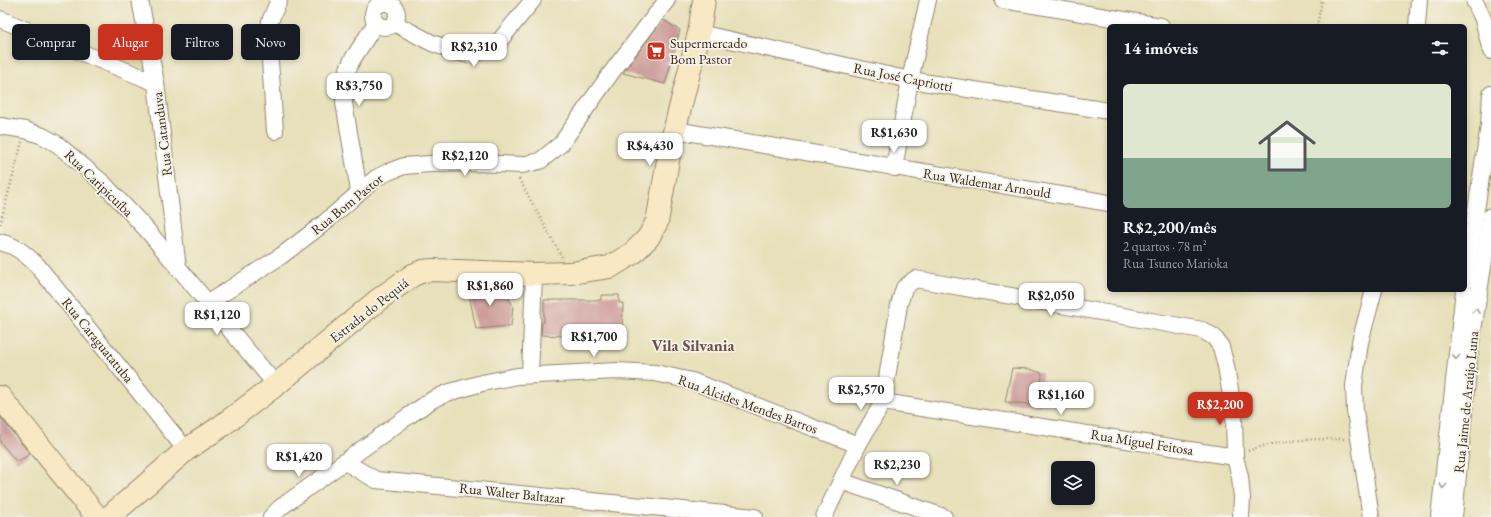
<!DOCTYPE html>
<html lang="pt">
<head>
<meta charset="utf-8">
<style>
  :root { --surface:#171b24; --page:#242831; --text:#f1f3f6; --muted:#9ea1a6; --accent:#c8321e }
  body { margin:0; font-family:"EB Garamond",serif; background:var(--page); color:var(--text); height:100vh; display:flex; flex-direction:column; font-size:15px; white-space:nowrap }
  * { box-sizing:border-box; margin:0 }
  p { font-size:13px; color:var(--muted) }
  .icon { flex:none; width:22px; height:22px; fill:none; stroke:currentColor; stroke-width:2; stroke-linecap:round; stroke-linejoin:round }
  .map { position:relative; flex:1; overflow:hidden }
  .drawer { position:absolute; left:1107px; top:24px; width:360px; height:268px; display:flex; flex-direction:column; background:var(--surface); border-radius:6px; box-shadow:0 2px 6px #0003 }
  .drawer>* { flex:none }
  .hud { position:absolute; left:12px; top:24px; width:380px; height:36px; display:flex; gap:8px }
  .controls { position:absolute; left:1051px; top:461px; display:grid; gap:8px }
  .controls a { display:grid; place-items:center; width:44px; height:44px; border-radius:6px; background:var(--surface); box-shadow:0 2px 6px #0003; font-size:20px }
  .price { position:absolute; translate:-50% -34px; padding:0 9px; border-radius:8px; background:#fff; color:#222; font-size:13px; line-height:26px; filter:drop-shadow(0 1px 2px #0008) }
  .price::after { content:''; position:absolute; left:50%; top:24px; width:12px; height:9px; margin-left:-6px; background:inherit; clip-path:polygon(0 0,100% 0,50% 100%) }
  .price.current { background:var(--accent); color:#fff }
  ul { padding:0; list-style:none }
  li { display:grid; align-content:center; gap:8px; height:212px; padding:0 16px }
  li span { display:grid; place-items:center; height:124px; border-radius:6px; color:#555 }
  li>.icon { margin-inline-start:auto }
  span .icon { width:72px; height:72px; fill:#fffc; stroke-width:1 }
  li b { font-size:17px }
  h2 { display:flex; justify-content:space-between; align-items:center; height:48px; padding:0 16px; font-size:17px }
  .pill { padding:0 14px; border-radius:6px; background:var(--surface); box-shadow:0 2px 6px #0003; font-size:14px; line-height:36px }
  .pill.current { background:var(--accent); color:#fff }
  .map>svg:first-child { display:block }
  .building { fill:#c99594 }
  .lines { fill:none; stroke-linecap:round; stroke-linejoin:round }
  .street-casing { stroke:#91856c; stroke-width:18 }
  .secondary-casing { stroke:#91856c; stroke-width:24 }
  .path { stroke:#91856c; stroke-width:2.5; stroke-dasharray:1 3; stroke-linecap:butt }
  .street { stroke:#fff; stroke-width:16 }
  .secondary { stroke:#f8e8c3; stroke-width:22 }
  .oneway { stroke:#a79f9a }
  .labels { text-anchor:middle; stroke-width:3.5; stroke-linejoin:round; paint-order:stroke }
  .poi-label { font-size:14px; fill:#3b2a1e; stroke:#f7f3e8; text-anchor:start }
  .street-label { font-size:14px; fill:#3b2a1e; stroke:#f7f3e8 }
  .quarter-label { font-size:16px; font-weight:bold; fill:#6d4f47; stroke:#f7f3e8 }
</style>
</head>
<body>
<div class="map">
<svg width="1491" height="517" viewBox="0 0 1491 517">
  <rect width="100%" height="100%" fill="#f7f3e8"/>
  <filter id="ink" filterUnits="userSpaceOnUse"><feTurbulence type="fractalNoise" baseFrequency=".025" numOctaves="2"/><feDisplacementMap in="SourceGraphic" scale="8" xChannelSelector="R" yChannelSelector="G"/><feConvolveMatrix kernelMatrix="1 2 1 2 8 2 1 2 1" color-interpolation-filters="sRGB"/></filter>
  <filter id="wash" filterUnits="userSpaceOnUse"><feTurbulence type="fractalNoise" baseFrequency=".012" numOctaves="4" result="noise"/><feDisplacementMap in="SourceGraphic" scale="16" xChannelSelector="R" yChannelSelector="G"/><feGaussianBlur stdDeviation="0.9" result="paint"/><feColorMatrix in="noise" values="0 0 0 0 0 0 0 0 0 0 0 0 0 0 0 0 0 1.4 0 .05"/><feComposite in="paint" operator="in"/></filter>
  <g filter="url(#wash)">
    <rect width="100%" height="100%" fill="#e7e0ba"/>
    <g id="blocks">
      <!-- building -->
      <g class="building">
        <path d="M 663,20 L 680,30 L 665,84 L 623,73 Z"/>
        <path d="M 467,284 L 503,287 L 513,306 L 511,326 L 476,329 Z"/>
        <path d="M 601,295 L 619,295 L 619,303 L 623,303 L 622,330 L 565,333 L 564,336 L 541,335 L 542,322 L 544,322 L 544,300 L 601,300 Z"/>
        <path d="M 1012,368 L 1029,369 L 1042,373 L 1040,405 L 1005,402 Z"/>
        <path d="M 0,417 L 30,454 L 17,462 L 0,442 Z"/>
      </g>
    </g>
  </g>
  <g filter="url(#ink)">
    <use href="#blocks" fill-opacity="0" stroke="#91856c" stroke-width="1"/>
    <g class="lines">
      <!-- street casing -->
      <g class="street-casing">
        <g id="street">
          <path d="M 140,0 L 156,83 L 178,269"/>
          <path d="M 1003,0 L 1161,26"/>
          <path d="M 1474,0 L 1483,19 L 1491,51"/>
          <circle cx="385" cy="15" r="12"/>
          <path d="M 0,19 L 156,83"/>
          <path d="M 394,23 L 432,43 L 457,52 L 469,55 L 496,45 L 533,0"/>
          <path d="M 1417,26 L 1419,0"/>
          <path d="M 699,33 L 910,80 L 1109,111"/>
          <path d="M 0,126 L 25,130 L 43,136 L 57,144 L 103,183 L 147,230 L 276,385"/>
          <path d="M 675,130 L 1109,203"/>
          <path d="M 275,131 L 268,33 L 270,21 L 279,0"/>
          <path d="M 894,168 L 910,80 L 928,0"/>
          <path d="M 359,191 L 344,103 L 345,79 L 348,69 L 352,60 L 376,23"/>
          <path d="M 0,242 C 17,246 25,254 37,265 L 186,450"/>
          <path d="M 1465,282 L 1489,125 L 1491,94"/>
          <path d="M 208,303 L 281,256 L 323,224 L 376,178 L 388,172 L 404,166 L 430,164 L 477,163 L 522,165 L 540,161 L 561,144 L 611,73 L 667,0"/>
          <path d="M 530,375 L 534,274"/>
          <path d="M 883,402 L 1235,457"/>
          <path d="M 345,462 L 376,480 L 755,517"/>
          <path d="M 841,481 L 944,517"/>
          <path d="M 271,517 L 281,507 L 407,417 L 432,400 L 447,393 L 482,383 L 517,376 L 617,371 L 655,373 L 692,381 L 858,445"/>
          <path d="M 824,517 L 858,445 L 883,402 L 899,305 L 904,288 L 915,279 L 1202,330 L 1214,337 L 1221,347 L 1226,366 L 1234,414 L 1235,457 L 1240,477 L 1242,498 L 1241,517"/>
          <path d="M 1371,517 L 1355,411 L 1354,386 L 1360,342 L 1374,290"/>
          <path d="M 1439,517 L 1464,290"/>
          <path d="M 1454,517 L 1470,349 L 1491,216"/>
        </g>
      </g>
      <!-- secondary casing -->
      <g class="secondary-casing">
        <g id="secondary">
          <path d="M 0,397 L 97,517"/>
          <path d="M 109,517 L 186,450 L 220,427 L 276,385 L 378,300 L 413,275 L 423,271 L 433,270 L 534,274 L 571,273 L 610,267 L 633,253 L 648,238 L 657,222 L 671,144 L 699,33 L 704,0"/>
        </g>
      </g>
      <!-- path -->
      <g class="path">
        <path d="M 1317,26 L 1322,0"/>
        <path d="M 519,179 L 562,257"/>
        <path d="M 0,224 L 22,142"/>
        <path d="M 1248,451 C 1279,439 1313,439 1346,439"/>
      </g>
      <!-- street -->
      <use href="#street" class="street"/>
      <!-- secondary -->
      <use href="#secondary" class="secondary"/>
    </g>
    <!-- one-way arrows -->
    <defs><path id="oneway-chevron" d="M-2-3.5L2.5 0L-2 3.5" fill="none" stroke-width="1.6" stroke-linecap="round" stroke-linejoin="round"/></defs>
    <g class="oneway">
      <use href="#oneway-chevron" transform="translate(1476 311) rotate(-81)"/>
      <use href="#oneway-chevron" transform="translate(1456 357) rotate(95)"/>
      <use href="#oneway-chevron" transform="translate(1443 486) rotate(97)"/>
    </g>
  </g>
  <!-- icons -->
  <defs>
    <g id="supermarket-square" transform="scale(1)"><rect x="-9" y="-9" width="18" height="18" rx="4" fill="#c8321e" stroke="#f7f3e8"/><path d="M-6-5.5h2.5l.6 2H6L4.5 2H-2.5L-4.4-4H-6ZM-1.5 3.2a1.3 1.3 0 1 0 .1 0ZM3 3.2a1.3 1.3 0 1 0 .1 0Z" fill="#fff"/></g>
  </defs>
  <g fill-rule="evenodd">
    <use href="#supermarket-square" x="656" y="51"/>
  </g>
  <g class="labels">
    <!-- poi labels -->
    <g class="poi-label">
      <text x="670" y="48">Supermercado<tspan x="670" dy="16">Bom Pastor</tspan></text>
    </g>
    <!-- street labels -->
    <g class="street-label">
      <text transform="translate(903 77) rotate(11)" y="5">Rua José Capriotti</text>
      <text transform="translate(162 134) rotate(-97)" y="5">Rua Catanduva</text>
      <text transform="translate(99 183) rotate(44)" y="5">Rua Caripicuíba</text>
      <text transform="translate(987 183) rotate(9)" y="5">Rua Waldemar Arnould</text>
      <text transform="translate(347 204) rotate(-39)" y="5">Rua Bom Pastor</text>
      <text transform="translate(369 310) rotate(-38)" y="5">Estrada do Pequiá</text>
      <text transform="translate(98 340) rotate(51)" y="5">Rua Caraguatatuba</text>
      <text transform="translate(1466 402) rotate(-84)" y="5">Rua Jaime de Araújo Luna</text>
      <text transform="translate(748 404) rotate(20)" y="5">Rua Alcides Mendes Barros</text>
      <text transform="translate(1142 442) rotate(9)" y="5">Rua Miguel Feitosa</text>
      <text transform="translate(512 493) rotate(6)" y="5">Rua Walter Baltazar</text>
    </g>
    <!-- quarter labels -->
    <g class="quarter-label">
      <text x="693" y="351">Vila Silvania</text>
    </g>
  </g>
</svg>
<div class="controls">
<a><svg class="icon" aria-label="layers" viewBox="0 0 24 24"><path d="M12 4l9 5-9 5-9-5zM3 14l9 5 9-5"/></svg></a>
</div>
<b class="price" style="left:474px;top:68px">R$2,310</b>
<b class="price" style="left:359px;top:107px">R$3,750</b>
<b class="price" style="left:894px;top:154px">R$1,630</b>
<b class="price" style="left:650px;top:167px">R$4,430</b>
<b class="price" style="left:465px;top:177px">R$2,120</b>
<b class="price" style="left:490px;top:307px">R$1,860</b>
<b class="price" style="left:1051px;top:317px">R$2,050</b>
<b class="price" style="left:217px;top:336px">R$1,120</b>
<b class="price" style="left:594px;top:358px">R$1,700</b>
<b class="price" style="left:861px;top:411px">R$2,570</b>
<b class="price" style="left:1061px;top:416px">R$1,160</b>
<b class="price current" style="left:1220px;top:426px">R$2,200</b>
<b class="price" style="left:299px;top:478px">R$1,420</b>
<b class="price" style="left:897px;top:486px">R$2,230</b>
<div class="hud">
<a class="pill">Comprar</a>
<a class="pill current">Alugar</a>
<a class="pill">Filtros</a>
<a class="pill">Novo</a>
</div>
<section class="drawer">
<h2>14 imóveis<svg class="icon" aria-label="filters" viewBox="0 0 24 24"><path d="M4 7h16M4 17h16"/><circle cx="9" cy="7" r="2"/><circle cx="15" cy="17" r="2"/></svg></h2>
<ul>
<li><span style="background:linear-gradient(#dfe7d0 60%,#7fa58c 0)"><svg class="icon" aria-label="home" viewBox="0 0 24 24"><path d="M3 11l9-7 9 7M6 9v11h12V9"/></svg></span><div><b>R$2,200/mês</b><p>2 quartos · 78 m²</p><p>Rua Tsuneo Marioka</p></div></li>
</ul>
</section>
</div>
</body>
</html>
